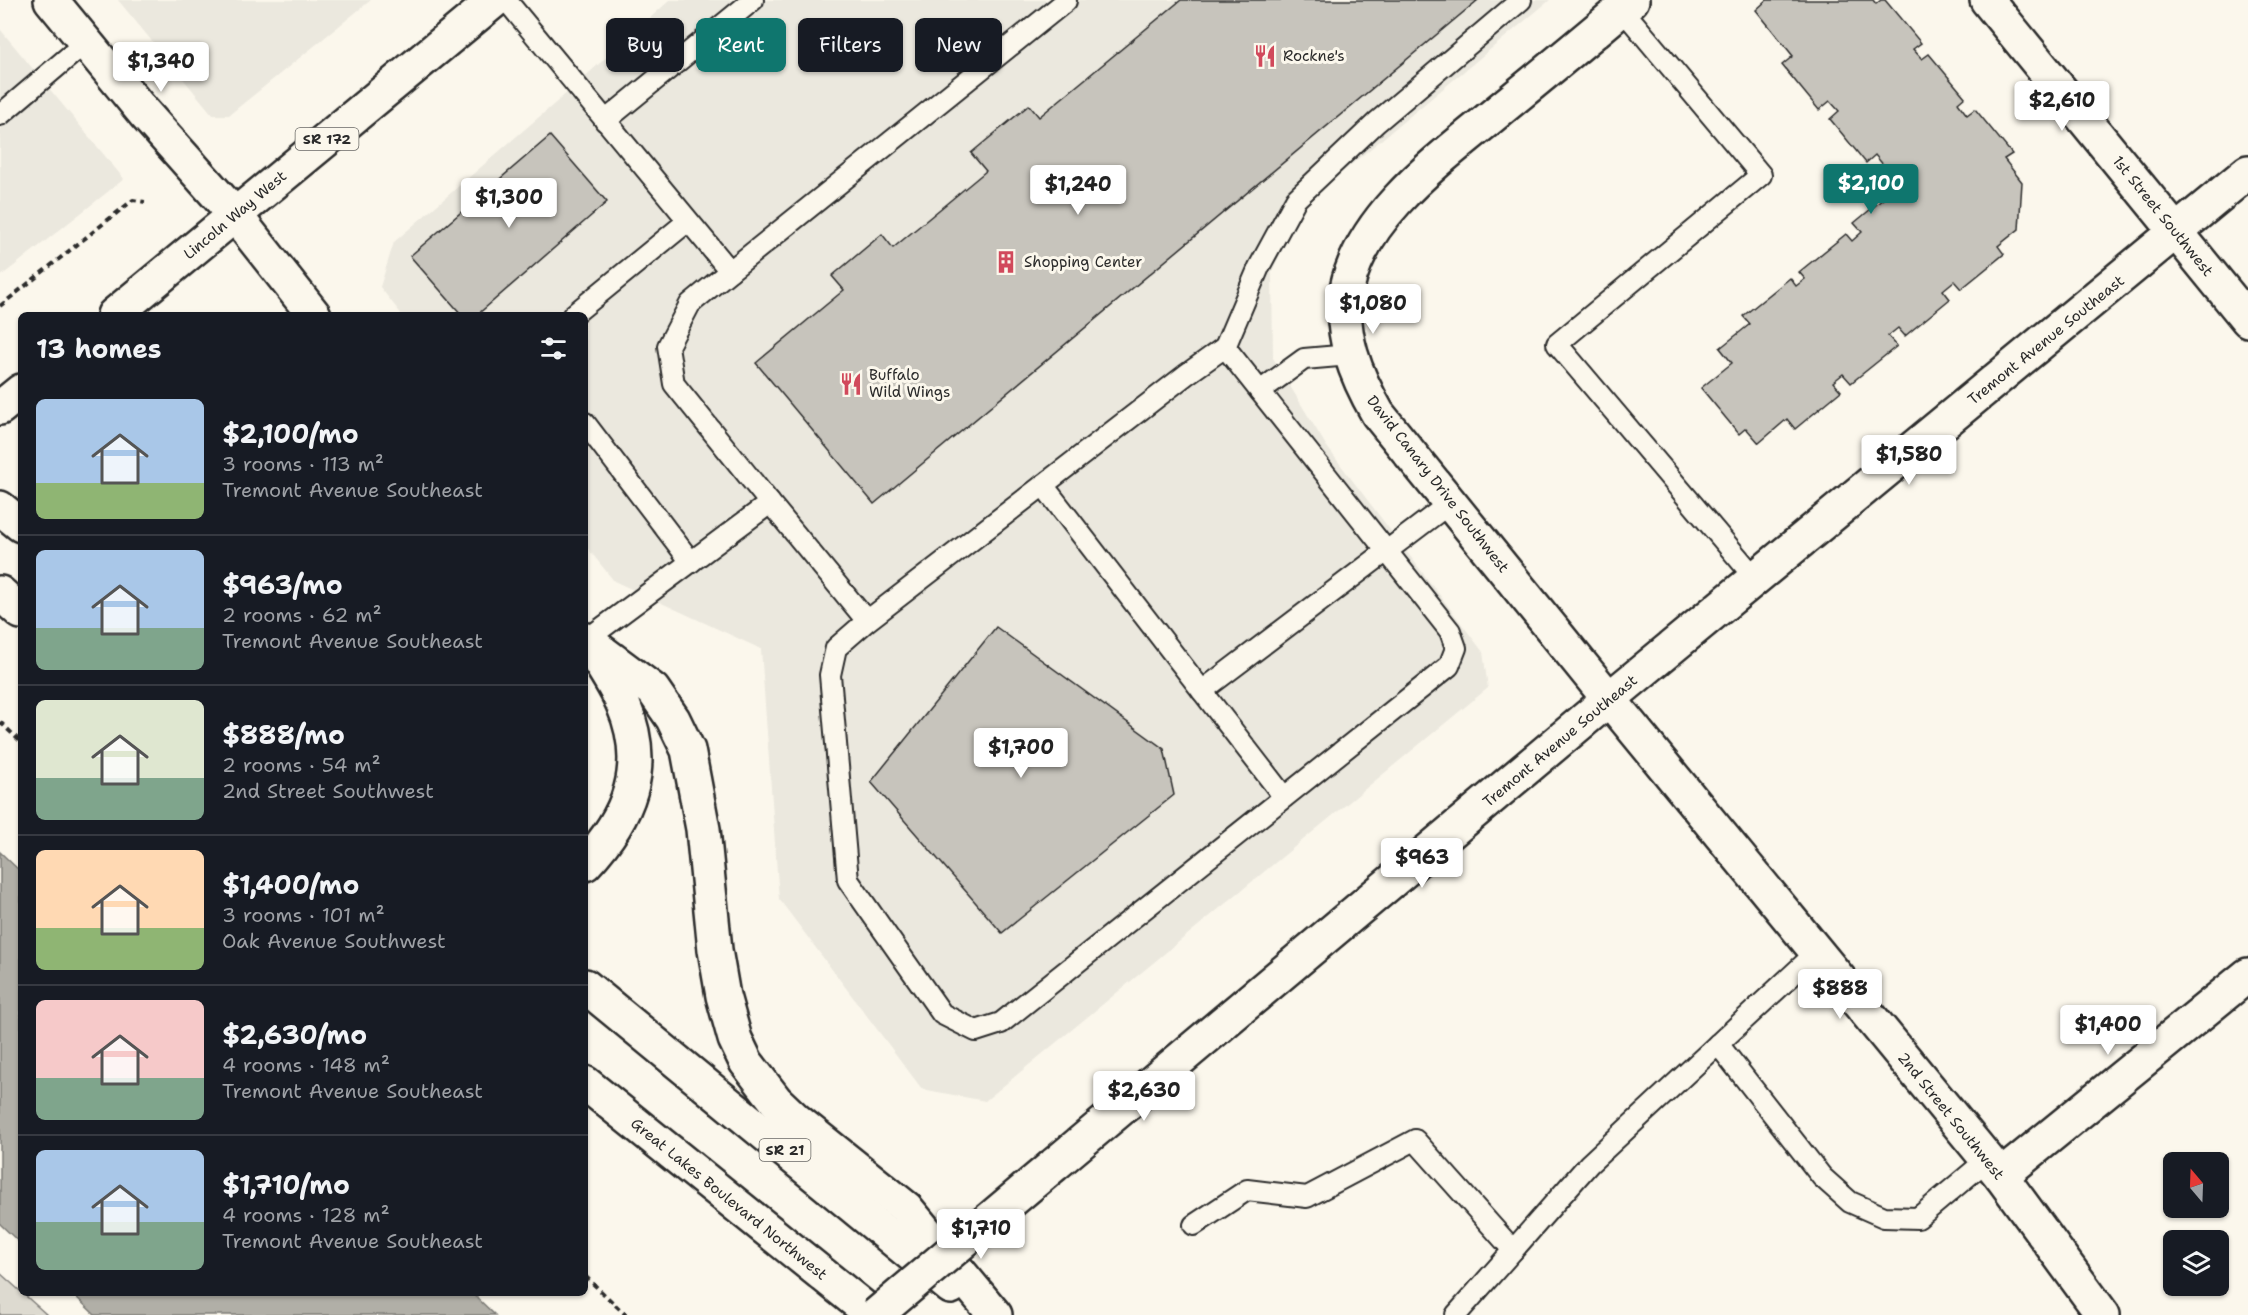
<!DOCTYPE html>
<html lang="en">
<head>
<meta charset="utf-8">
<style>
  :root { --surface:#171b24; --page:#242831; --text:#f1f3f6; --muted:#9ea1a6; --line:#363941; --accent:#0f766e }
  body { margin:0; font-family:"Shantell Sans",sans-serif; background:var(--page); color:var(--text); height:100vh; display:flex; flex-direction:column; font-size:22px; white-space:nowrap }
  * { box-sizing:border-box; margin:0 }
  p { font-size:20px; color:var(--muted) }
  .icon { flex:none; width:33px; height:33px; fill:none; stroke:currentColor; stroke-width:2; stroke-linecap:round; stroke-linejoin:round }
  .map { position:relative; flex:1; overflow:hidden }
  .panel { position:absolute; left:18px; top:312px; width:570px; height:984px; display:flex; flex-direction:column; background:var(--surface); border-radius:9px; box-shadow:0 2px 4px #0004 }
  .panel>* { flex:none }
  .hud { position:absolute; left:606px; top:18px; width:570px; height:54px; display:flex; gap:12px }
  .needle { width:39px; rotate:341deg }
  .fabs { position:absolute; left:2163px; top:1152px; display:grid; gap:12px }
  .fabs a { display:grid; place-items:center; width:66px; height:66px; border-radius:9px; background:var(--surface); box-shadow:0 2px 4px #0004; font-size:30px }
  .price { position:absolute; translate:-50% -51px; padding:0 14px; border-radius:6px; background:#fff; color:#222; font-size:20px; line-height:39px; filter:drop-shadow(0 2px 3px #0008) }
  .price::after { content:''; position:absolute; left:50%; top:36px; width:18px; height:14px; margin-left:-9px; background:inherit; clip-path:polygon(0 0,100% 0,50% 100%) }
  .price.on { background:var(--accent); color:#fff }
  ul { padding:0; list-style:none }
  li { display:flex; align-items:center; gap:18px; height:150px; padding:0 18px }
  li+li { border-top:2px solid var(--line) }
  li span { display:grid; place-items:center; flex:none; width:168px; height:120px; border-radius:9px; color:#555 }
  li>.icon { margin-inline-start:auto }
  span .icon { width:72px; height:72px; fill:#fffc; stroke-width:1 }
  li b { font-size:26px }
  h2 { display:flex; justify-content:space-between; align-items:center; height:72px; padding:0 18px; font-size:26px }
  .tag { padding:0 21px; border-radius:9px; background:var(--surface); box-shadow:0 2px 4px #0004; font-size:21px; line-height:54px }
  .tag.on { background:var(--accent); color:#fff }
  .map>svg:first-child { display:block }
  .built { fill:#ebe8de }
  .green { fill:#dddad0; stroke:#84827e; stroke-width:1.5 }
  .water { fill:#b1afa7; stroke:#7b7a75; stroke-width:1.5 }
  .building { fill:#c7c4bc; stroke:#2b2b2b; stroke-width:1.5 }
  .lines { fill:none; stroke-linecap:round; stroke-linejoin:round }
  .lane-casing { stroke:#2b2b2b; stroke-width:24 }
  .street-casing { stroke:#2b2b2b; stroke-width:38 }
  .secondary-casing { stroke:#2b2b2b; stroke-width:38 }
  .primary-casing { stroke:#2b2b2b; stroke-width:38 }
  .highway-casing { stroke:#2b2b2b; stroke-width:38 }
  .path { stroke:#2b2b2b; stroke-width:4; stroke-dasharray:6 4.5; stroke-linecap:butt }
  .lane { stroke:#fbf7ec; stroke-width:20 }
  .street { stroke:#fbf7ec; stroke-width:33 }
  .secondary { stroke:#fbf7ec; stroke-width:33 }
  .primary { stroke:#fbf7ec; stroke-width:33 }
  .highway { stroke:#fbf7ec; stroke-width:33 }
  .secondary-bridge-casing { stroke:#2b2b2b; stroke-width:38; stroke-linecap:butt }
  .secondary-bridge { stroke:#fbf7ec; stroke-width:33 }
  .labels { text-anchor:middle; stroke-width:6; stroke-linejoin:round; paint-order:stroke }
  .shield { fill:#fbf7ec; stroke:#696865; stroke-width:1.5 }
  .shield-label { font-size:14px; font-weight:bold; fill:#2b2b2b }
  .poi-label { font-size:15px; fill:#2b2b2b; stroke:#fbf7ec; text-anchor:start }
  .street-label { font-size:15px; fill:#2b2b2b; stroke:#fbf7ec }
</style>
</head>
<body>
<div class="map">
<svg width="2248" height="1315" viewBox="0 0 2248 1315">
  <rect width="100%" height="100%" fill="#fbf7ec"/>
  <filter id="ink" filterUnits="userSpaceOnUse"><feTurbulence type="fractalNoise" baseFrequency=".0167" numOctaves="2"/><feDisplacementMap in="SourceGraphic" scale="12" xChannelSelector="R" yChannelSelector="G"/><feConvolveMatrix kernelMatrix="1 2 1 2 8 2 1 2 1" color-interpolation-filters="sRGB"/></filter>
  <g filter="url(#ink)">
    <!-- built -->
    <g class="built">
      <path d="M 118,0 L 371,0 L 229,115 L 213,115 Z"/>
      <path d="M 670,0 L 1550,0 L 1305,203 L 1272,271 L 1273,358 L 1327,447 L 1483,652 L 1488,688 L 985,1101 L 922,1089 L 779,899 L 761,649 L 614,581 L 585,545 L 585,315 L 402,315 L 380,287 L 394,242 L 560,99 Z"/>
      <path d="M 0,29 L 124,179 L 0,277 Z"/>
    </g>
    <!-- green -->
    <path class="green" d="M 0,1273 L 47,1315 L 0,1315 Z"/>
    <!-- water -->
    <g class="water">
      <path d="M 0,852 L 21,872 L 21,1244 L 0,1224 Z"/>
      <path d="M 72,1293 L 472,1293 L 495,1315 L 95,1315 Z"/>
    </g>
    <!-- building -->
    <g class="building">
      <path d="M 1181,0 L 1478,0 L 874,504 L 756,363 L 844,290 L 832,276 L 882,234 L 893,248 L 986,171 L 971,153 L 1029,105 L 1039,117 Z"/>
      <path d="M 1767,0 L 1873,0 L 1876,4 L 1881,0 L 1885,0 L 1921,43 L 1913,49 L 1922,59 L 1929,54 L 1965,97 L 1958,103 L 1967,115 L 1975,109 L 2012,154 L 2004,159 L 2022,182 L 2019,229 L 1998,246 L 2004,254 L 1961,289 L 1954,281 L 1943,290 L 1950,299 L 1905,336 L 1898,328 L 1888,336 L 1897,346 L 1851,383 L 1843,374 L 1833,382 L 1841,391 L 1795,429 L 1787,419 L 1759,443 L 1746,428 L 1739,434 L 1701,388 L 1732,363 L 1720,348 L 1750,324 L 1743,316 L 1790,278 L 1796,286 L 1805,279 L 1799,272 L 1846,234 L 1852,241 L 1862,232 L 1854,223 L 1900,185 L 1875,155 L 1866,163 L 1830,119 L 1839,111 L 1830,101 L 1819,110 L 1782,65 L 1793,56 L 1756,10 Z"/>
      <path d="M 550,136 L 607,202 L 477,315 L 462,315 L 410,256 Z"/>
      <path d="M 996,627 L 1164,749 L 1174,795 L 1002,933 L 871,782 Z"/>
    </g>
    <g class="lines">
      <!-- lane casing -->
      <g class="lane-casing">
        <g id="lane">
          <path d="M 506,0 L 730,271 L 690,304 L 668,346 L 674,384 L 770,503 L 586,640"/>
          <path d="M 1622,9 L 1761,175 L 1557,344 L 1756,579"/>
          <path d="M 0,115 L 86,42"/>
          <path d="M 605,121 L 753,0"/>
          <path d="M 730,271 L 1066,1"/>
          <path d="M 573,315 L 688,221"/>
          <path d="M 1225,347 L 1259,267 L 1296,199 L 1377,122 L 1521,0"/>
          <path d="M 1260,391 L 1304,359 L 1350,355"/>
          <path d="M 585,423 L 691,562"/>
          <path d="M 1043,485 L 1284,797"/>
          <path d="M 770,503 L 867,621 L 1187,374 L 1225,347 L 1450,631 L 1456,648 L 1449,666 L 1001,1023 L 976,1031 L 942,1014 L 848,880 L 830,675 L 836,648 L 867,621"/>
          <path d="M 1202,691 L 1450,503"/>
          <path d="M 1718,1044 L 1822,1177 L 1850,1202 L 1884,1217 L 1918,1218 L 1988,1159"/>
          <path d="M 1194,1225 L 1247,1190 L 1307,1197 L 1415,1140 L 1513,1250"/>
          <path d="M 1456,1315 L 1589,1164 L 1817,952"/>
        </g>
      </g>
      <!-- street casing -->
      <g class="street-casing">
        <g id="street">
          <path d="M 51,0 L 144,113 L 235,215"/>
          <path d="M 1632,0 C 1589,37 1546,72 1502,108 C 1446,155 1363,212 1347,288 C 1338,333 1356,376 1378,414 L 1609,699 L 2001,1176 L 2103,1315"/>
          <path d="M 1987,0 L 2248,320"/>
          <path d="M 2001,1176 L 2248,975"/>
        </g>
      </g>
      <!-- secondary casing -->
      <g class="secondary-casing">
        <path id="secondary" d="M 1054,1165 L 1609,699 L 2248,172"/>
      </g>
      <!-- primary casing -->
      <g class="primary-casing">
        <g id="primary">
          <path d="M 235,215 L 314,315"/>
          <path d="M 114,315 L 495,0"/>
          <path d="M 0,408 L 21,391"/>
          <path d="M 585,864 C 629,817 650,767 623,704 C 614,682 598,661 586,640"/>
        </g>
      </g>
      <!-- highway casing -->
      <g class="highway-casing">
        <g id="highway">
          <path d="M 0,508 L 21,525"/>
          <path d="M 0,593 L 21,612"/>
          <path d="M 586,640 L 653,690 L 673,719 L 688,750 L 703,829 L 715,950 L 723,996 L 735,1039 L 746,1062 L 776,1101 L 795,1119 L 906,1208 L 995,1315"/>
          <path d="M 585,986 L 951,1287"/>
          <path d="M 585,1083 L 873,1315"/>
        </g>
      </g>
      <!-- path -->
      <g class="path">
        <path d="M 0,306 L 133,200 L 145,202"/>
        <path d="M 0,722 L 21,742"/>
        <path d="M 585,1276 L 626,1315"/>
      </g>
      <!-- lane -->
      <use href="#lane" class="lane"/>
      <!-- street -->
      <use href="#street" class="street"/>
      <!-- secondary -->
      <use href="#secondary" class="secondary"/>
      <!-- primary -->
      <use href="#primary" class="primary"/>
      <!-- highway -->
      <use href="#highway" class="highway"/>
      <!-- secondary-bridge casing -->
      <g class="secondary-bridge-casing">
        <path id="secondary-bridge" d="M 876,1315 L 1054,1165"/>
      </g>
      <!-- secondary-bridge -->
      <use href="#secondary-bridge" class="secondary-bridge"/>
    </g>
  </g>
  <!-- icons -->
  <defs>
    <g id="restaurant-bare" transform="scale(1.8)"><path d="M-5-6h1v4h1v-4h1v4h1v-4h1v5L-1.5 .5V6h-2V.5L-5-1ZM5-6V6H3V1.5H1.5Q1.5-4 5-6Z" fill="#d1495b" stroke="#fbf7ec" stroke-width="2.5" paint-order="stroke"/></g>
    <g id="building-bare" transform="scale(1.8)"><path d="M-4-6H4V6H1V3H-1V6H-4ZM-2.5-4.3h1.7v1.8h-1.7ZM.8-4.3h1.7v1.8H.8ZM-2.5-1h1.7V.8h-1.7ZM.8-1h1.7V.8H.8Z" fill="#d1495b" stroke="#fbf7ec" stroke-width="2.5" paint-order="stroke"/></g>
  </defs>
  <g fill-rule="evenodd">
    <use href="#restaurant-bare" x="1265" y="56"/>
    <use href="#building-bare" x="1006" y="262"/>
    <use href="#restaurant-bare" x="851" y="384"/>
  </g>
  <g class="labels">
    <!-- shield labels -->
    <g class="shield">
      <rect x="295.5" y="128" width="63" height="22" rx="4.5"/>
      <rect x="759.5" y="1139" width="51" height="22" rx="4.5"/>
    </g>
    <g class="shield-label">
      <text x="327" y="144">SR 172</text>
      <text x="785" y="1155">SR 21</text>
    </g>
    <!-- poi labels -->
    <g class="poi-label">
      <text x="1283" y="61">Rockne's</text>
      <text x="1024" y="267">Shopping Center</text>
      <text x="869" y="380">Buffalo<tspan x="869" dy="17">Wild Wings</tspan></text>
    </g>
    <!-- street labels -->
    <g class="street-label">
      <text transform="translate(235 215) rotate(-40)" y="5">Lincoln Way West</text>
      <text transform="translate(2163 216) rotate(51)" y="5">1st Street Southwest</text>
      <text transform="translate(2046 340) rotate(-39)" y="5">Tremont Avenue Southeast</text>
      <text transform="translate(1438 484) rotate(52)" y="5">David Canary Drive Southwest</text>
      <text transform="translate(1560 741) rotate(-40)" y="5">Tremont Avenue Southeast</text>
      <text transform="translate(1951 1116) rotate(51)" y="5">2nd Street Southwest</text>
      <text transform="translate(729 1199) rotate(39)" y="5">Great Lakes Boulevard Northwest</text>
    </g>
  </g>
</svg>
<div class="fabs">
<a><svg class="needle" viewBox="-14 -14 28 28"><path d="M0-13l5 13h-10z" fill="#e53935"/><path d="M0 13l5-13h-10z" fill="#9ea1a6"/></svg></a>
<a><svg class="icon" aria-label="layers" viewBox="0 0 24 24"><path d="M12 4l9 5-9 5-9-5zM3 14l9 5 9-5"/></svg></a>
</div>
<b class="price" style="left:161px;top:93px">$1,340</b>
<b class="price" style="left:2062px;top:132px">$2,610</b>
<b class="price on" style="left:1871px;top:215px">$2,100</b>
<b class="price" style="left:1078px;top:216px">$1,240</b>
<b class="price" style="left:509px;top:229px">$1,300</b>
<b class="price" style="left:1373px;top:335px">$1,080</b>
<b class="price" style="left:1909px;top:486px">$1,580</b>
<b class="price" style="left:1021px;top:779px">$1,700</b>
<b class="price" style="left:1422px;top:889px">$963</b>
<b class="price" style="left:1840px;top:1020px">$888</b>
<b class="price" style="left:2108px;top:1056px">$1,400</b>
<b class="price" style="left:1144px;top:1122px">$2,630</b>
<b class="price" style="left:981px;top:1260px">$1,710</b>
<div class="hud">
<a class="tag">Buy</a>
<a class="tag on">Rent</a>
<a class="tag">Filters</a>
<a class="tag">New</a>
</div>
<section class="panel">
<h2>13 homes<svg class="icon" aria-label="filters" viewBox="0 0 24 24"><path d="M4 7h16M4 17h16"/><circle cx="9" cy="7" r="2"/><circle cx="15" cy="17" r="2"/></svg></h2>
<ul>
<li><span style="background:linear-gradient(#a9c7e8 70%,#8fb573 0)"><svg class="icon" aria-label="home" viewBox="0 0 24 24"><path d="M3 11l9-7 9 7M6 9v11h12V9"/></svg></span><div><b>$2,100/mo</b><p>3 rooms · 113 m²</p><p>Tremont Avenue Southeast</p></div></li>
<li><span style="background:linear-gradient(#a9c7e8 65%,#7fa58c 0)"><svg class="icon" aria-label="home" viewBox="0 0 24 24"><path d="M3 11l9-7 9 7M6 9v11h12V9"/></svg></span><div><b>$963/mo</b><p>2 rooms · 62 m²</p><p>Tremont Avenue Southeast</p></div></li>
<li><span style="background:linear-gradient(#dfe7d0 65%,#7fa58c 0)"><svg class="icon" aria-label="home" viewBox="0 0 24 24"><path d="M3 11l9-7 9 7M6 9v11h12V9"/></svg></span><div><b>$888/mo</b><p>2 rooms · 54 m²</p><p>2nd Street Southwest</p></div></li>
<li><span style="background:linear-gradient(#ffd9b3 65%,#8fb573 0)"><svg class="icon" aria-label="home" viewBox="0 0 24 24"><path d="M3 11l9-7 9 7M6 9v11h12V9"/></svg></span><div><b>$1,400/mo</b><p>3 rooms · 101 m²</p><p>Oak Avenue Southwest</p></div></li>
<li><span style="background:linear-gradient(#f6c9c9 65%,#7fa58c 0)"><svg class="icon" aria-label="home" viewBox="0 0 24 24"><path d="M3 11l9-7 9 7M6 9v11h12V9"/></svg></span><div><b>$2,630/mo</b><p>4 rooms · 148 m²</p><p>Tremont Avenue Southeast</p></div></li>
<li><span style="background:linear-gradient(#a9c7e8 60%,#7fa58c 0)"><svg class="icon" aria-label="home" viewBox="0 0 24 24"><path d="M3 11l9-7 9 7M6 9v11h12V9"/></svg></span><div><b>$1,710/mo</b><p>4 rooms · 128 m²</p><p>Tremont Avenue Southeast</p></div></li>
</ul>
</section>
</div>
</body>
</html>
